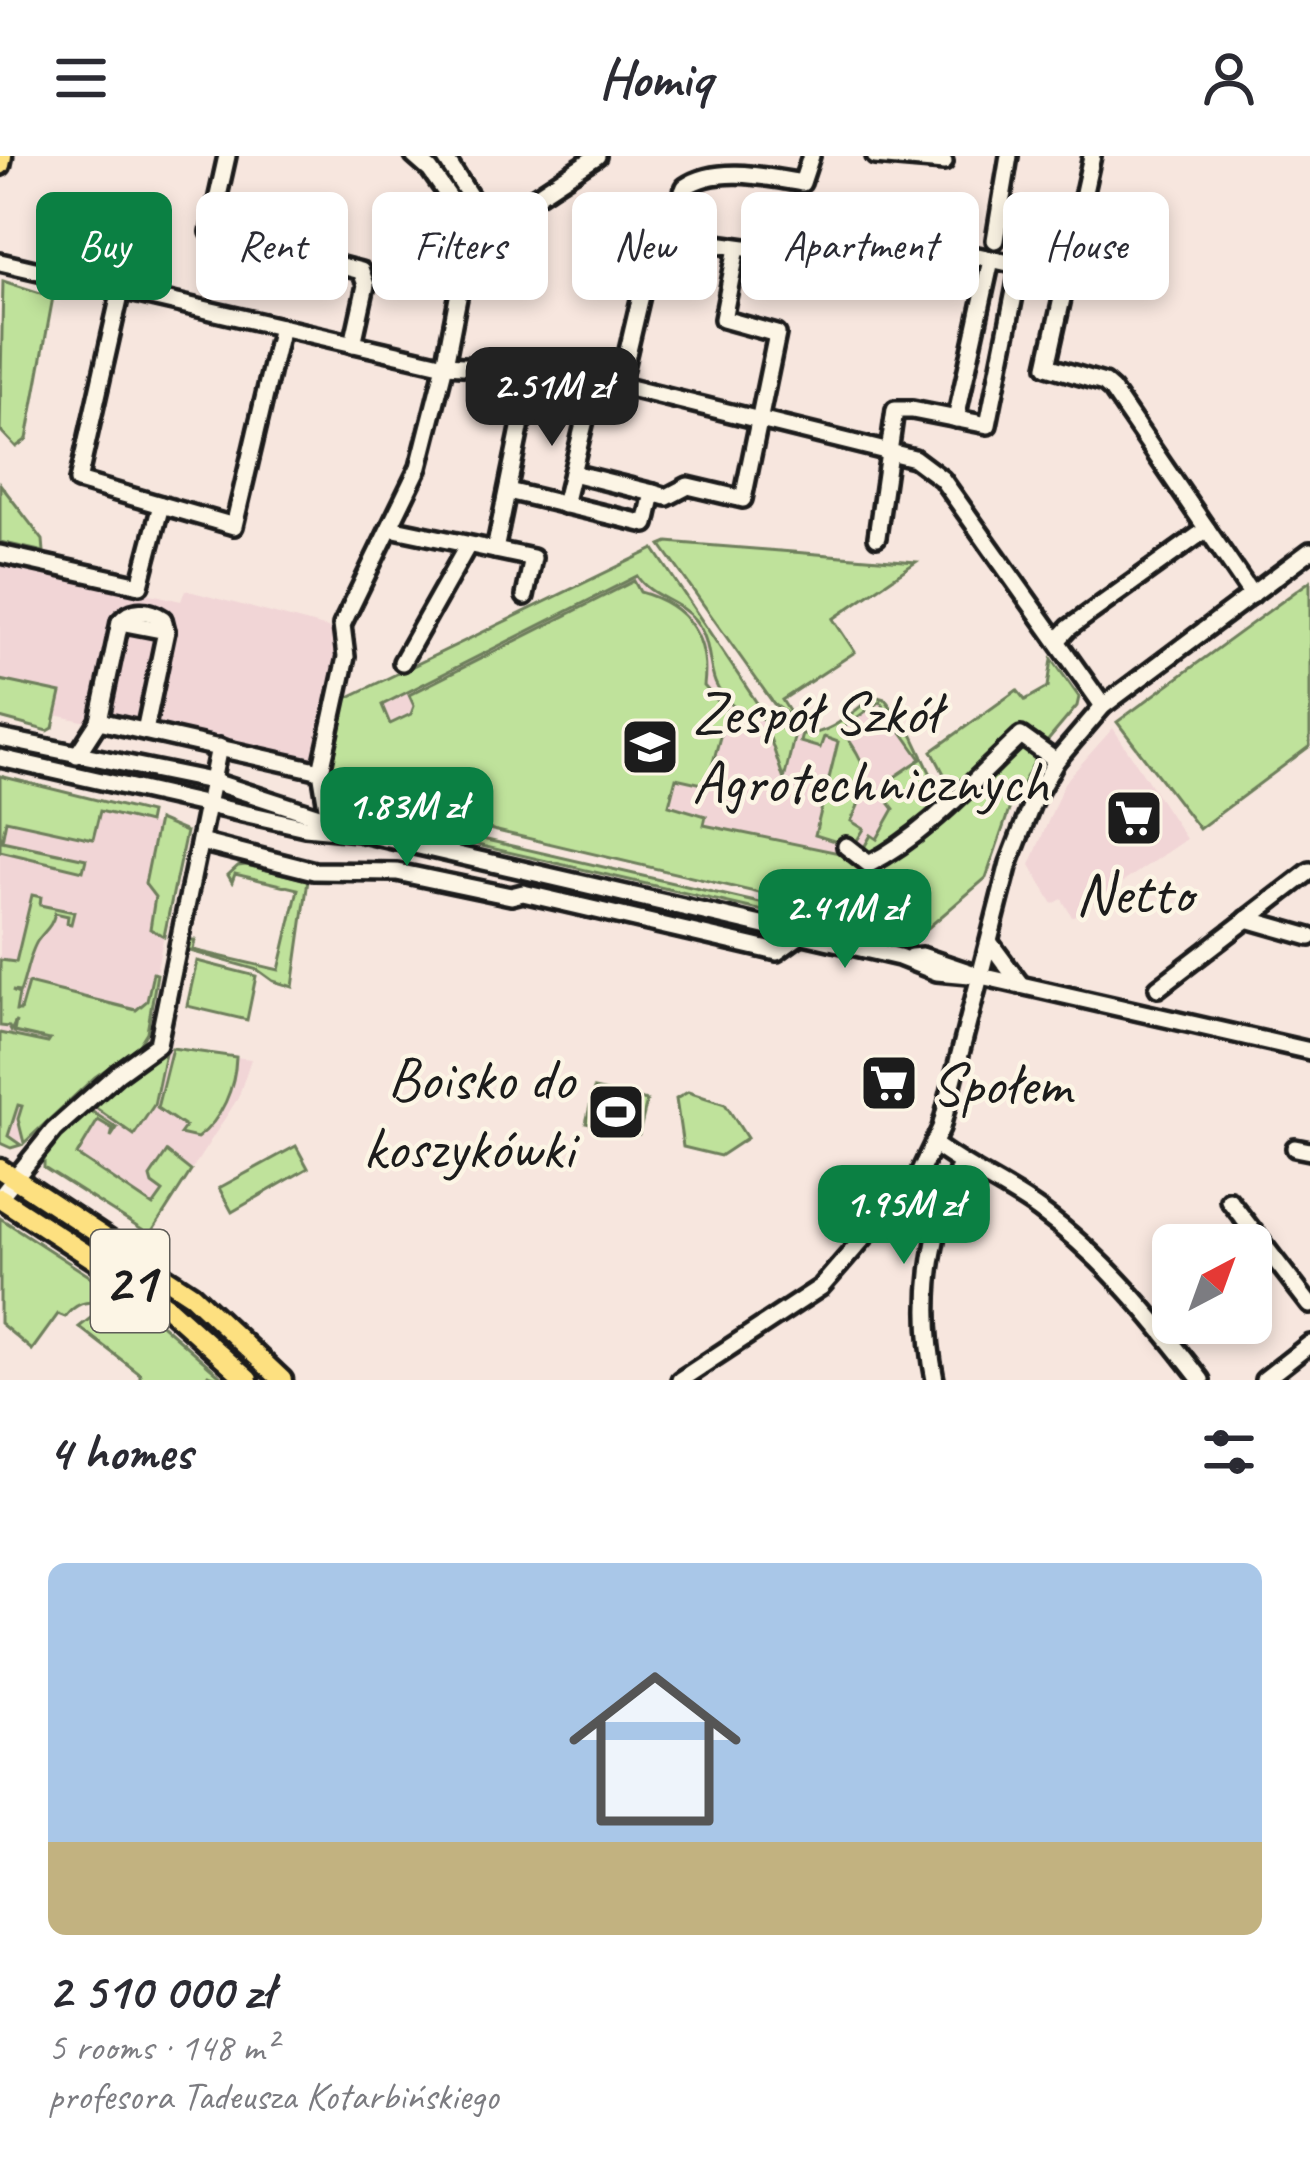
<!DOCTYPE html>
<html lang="en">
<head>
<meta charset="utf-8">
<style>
  :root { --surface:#fff; --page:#f7f7f7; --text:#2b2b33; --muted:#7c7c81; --accent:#0b8043 }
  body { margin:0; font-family:Caveat,sans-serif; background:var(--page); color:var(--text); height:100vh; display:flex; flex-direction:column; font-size:45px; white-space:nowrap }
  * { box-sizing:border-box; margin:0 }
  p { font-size:39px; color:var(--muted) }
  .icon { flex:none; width:66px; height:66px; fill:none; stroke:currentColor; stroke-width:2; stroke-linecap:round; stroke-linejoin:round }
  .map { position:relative; height:1224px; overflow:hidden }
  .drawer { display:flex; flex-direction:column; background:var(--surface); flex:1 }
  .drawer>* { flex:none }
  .hud { position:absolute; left:36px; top:36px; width:1239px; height:108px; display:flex; gap:24px }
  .needle { width:78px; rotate:41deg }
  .controls { position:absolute; left:1152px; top:1068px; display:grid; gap:24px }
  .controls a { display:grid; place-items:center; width:120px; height:120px; border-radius:18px; background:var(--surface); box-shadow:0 6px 18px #0003; font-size:60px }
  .price { position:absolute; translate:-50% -102px; padding:0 27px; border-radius:24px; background:var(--accent); color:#fff; font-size:39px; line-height:78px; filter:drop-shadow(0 3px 6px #0008) }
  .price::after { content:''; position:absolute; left:50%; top:72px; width:36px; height:27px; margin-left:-18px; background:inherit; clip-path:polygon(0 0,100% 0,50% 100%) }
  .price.active { background:#222; color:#fff }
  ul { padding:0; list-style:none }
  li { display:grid; align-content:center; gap:24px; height:636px; padding:0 48px }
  li span { display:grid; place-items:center; height:372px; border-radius:18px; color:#555 }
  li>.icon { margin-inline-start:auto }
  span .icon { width:216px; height:216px; fill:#fffc; stroke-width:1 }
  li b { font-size:51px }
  h2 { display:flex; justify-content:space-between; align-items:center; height:144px; padding:0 48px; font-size:51px }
  .chip { padding:0 42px; border-radius:18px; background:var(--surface); box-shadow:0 6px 18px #0003; font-size:42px; line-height:108px }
  .chip.active { background:var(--accent); color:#fff }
  header { display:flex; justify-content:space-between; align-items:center; height:156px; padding:0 48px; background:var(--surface); font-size:54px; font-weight:700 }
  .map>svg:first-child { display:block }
  .built { fill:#f1d5d6 }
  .green { fill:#bfe29b; stroke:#6e7f5c; stroke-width:3 }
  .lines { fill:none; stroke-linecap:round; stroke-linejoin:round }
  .minor-casing { stroke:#1c1c1c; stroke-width:24 }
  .major-casing { stroke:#1c1c1c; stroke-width:27 }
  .minor { stroke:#fcf5e5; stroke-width:15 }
  .major { stroke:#fde080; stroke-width:18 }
  .labels { text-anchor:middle; stroke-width:9; stroke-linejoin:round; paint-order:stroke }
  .shield { fill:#fcf5e5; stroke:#5f5d58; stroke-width:3 }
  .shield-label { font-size:57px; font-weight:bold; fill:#1c1c1c }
  .poi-label { font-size:60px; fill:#1c1c1c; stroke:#fcf5e5; text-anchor:start }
</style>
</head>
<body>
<header><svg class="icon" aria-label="menu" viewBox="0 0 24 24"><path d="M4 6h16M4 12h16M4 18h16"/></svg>Homiq<svg class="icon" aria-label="person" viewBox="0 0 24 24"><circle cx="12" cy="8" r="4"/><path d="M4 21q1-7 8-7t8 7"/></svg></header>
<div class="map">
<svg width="1310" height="1224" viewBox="0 0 1310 1224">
  <rect width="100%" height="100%" fill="#f7e6de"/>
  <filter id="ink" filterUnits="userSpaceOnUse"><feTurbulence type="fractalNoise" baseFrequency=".00833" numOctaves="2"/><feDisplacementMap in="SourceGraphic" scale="24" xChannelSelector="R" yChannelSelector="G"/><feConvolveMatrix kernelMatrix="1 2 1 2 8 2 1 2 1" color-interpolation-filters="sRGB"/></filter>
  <g filter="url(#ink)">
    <!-- built -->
    <g class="built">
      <path d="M 654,393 L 774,569 L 816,579 L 880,540 L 913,580 L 944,646 L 895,769 L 413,654 L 359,538 Z"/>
      <path d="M 0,403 L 181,445 L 185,434 L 328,472 L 340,486 L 310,617 L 56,559 L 61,537 L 0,524 Z"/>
      <path d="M 1113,572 L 1186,683 L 1072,761 L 1062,743 L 1053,748 L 1030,709 L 1064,627 Z"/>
      <path d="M 0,633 L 186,676 L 149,849 L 84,923 L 18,986 L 0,976 Z"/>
      <path d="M 163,892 L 251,903 L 238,942 L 150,1079 L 44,1012 L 94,949 Z"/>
    </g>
    <!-- green -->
    <g class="green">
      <path d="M 3,125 L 53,141 L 27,283 L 16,291 L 0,274 Z"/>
      <path d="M 0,328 L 43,384 L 44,396 L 0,386 Z"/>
      <path d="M 668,386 L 679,387 L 916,406 L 833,463 L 855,496 L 782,544 L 794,563 L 774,548 L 661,389 Z"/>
      <path d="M 654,393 L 765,559 L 775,569 L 795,577 L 784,624 L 764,564 C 754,558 740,556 731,548 C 701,523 718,493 695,464 C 679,444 650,441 637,420 L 382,549 L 390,568 L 411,558 L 414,550 L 409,539 L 634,425 L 640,436 C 687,449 710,481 704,530 L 727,555 L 707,629 L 676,622 L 669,649 L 706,660 L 704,669 L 854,700 L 893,758 L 890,768 L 417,656 L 405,643 L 395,653 L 338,639 L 331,615 L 347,542 Z"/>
      <path d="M 1310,425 L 1310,590 L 1199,673 L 1117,566 Z"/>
      <path d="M 1052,503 L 1079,541 L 1077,550 L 1045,588 L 1018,571 L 959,632 L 952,633 L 932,595 L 1017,534 L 1025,544 L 1048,531 Z"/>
      <path d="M 0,524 L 61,537 L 53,572 L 48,575 L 0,562 Z"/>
      <path d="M 874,540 L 885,543 L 913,580 L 944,646 L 869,704 L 861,697 L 871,679 L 877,683 L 894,653 L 887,644 L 887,626 L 921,603 L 880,545 L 841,573 C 869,611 872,622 851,665 L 864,673 L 853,691 L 815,679 L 838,586 L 824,581 L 820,592 L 800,586 L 802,578 C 830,580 852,556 874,540 Z"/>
      <path d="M 1022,591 L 1038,599 L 1010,651 L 986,722 L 922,777 L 895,769 L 899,755 L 872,715 L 919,681 Z"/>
      <path d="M 0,620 L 150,657 L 148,667 L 100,655 L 93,683 L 6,664 L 2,685 L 86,703 L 83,715 L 0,695 Z"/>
      <path d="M 339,650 L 773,750 L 818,763 L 772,757 L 395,670 L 353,660 Z"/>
      <path d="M 158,664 L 186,676 L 164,780 L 150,773 L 155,741 L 145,728 Z"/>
      <path d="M 246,709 L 308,724 L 293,831 L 273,825 L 258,814 L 183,793 L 187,784 L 195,784 L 193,794 L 279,814 L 298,733 L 235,718 L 232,726 L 228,719 L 238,710 Z"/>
      <path d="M 32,739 L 41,741 L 40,749 L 74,756 L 71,768 L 67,767 L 68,760 L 55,757 C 51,772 46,773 38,784 C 29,797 26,821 20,836 L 12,835 L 19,838 L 16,855 L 20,855 L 28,827 L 136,854 L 147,845 L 153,817 L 157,818 L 147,876 L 137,892 L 95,921 L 24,987 L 18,963 L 22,950 L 18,949 L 8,980 L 21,989 L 11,992 L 0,987 L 0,877 L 48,887 L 50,884 L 14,876 L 16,865 L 11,875 L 9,871 L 0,870 L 0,804 L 16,806 Z"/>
      <path d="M 197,805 L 256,820 L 247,864 L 187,850 Z"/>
      <path d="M 166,892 L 154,949 L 134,979 L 93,950 Z"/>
      <path d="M 172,892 L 236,901 C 235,931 222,964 197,982 L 180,978 L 185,971 L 157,952 Z"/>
      <path d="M 594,933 L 647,945 L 639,978 L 586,967 Z"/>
      <path d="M 688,936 L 725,948 L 747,982 L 720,1000 L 683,991 L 676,943 Z"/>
      <path d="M 88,953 L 117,972 L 111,981 L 113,973 L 98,964 L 77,999 L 153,1050 L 163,1036 L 152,1028 L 150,1021 L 167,996 L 191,1015 L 150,1079 L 44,1012 L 44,997 Z"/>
      <path d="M 296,990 L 308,1012 L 232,1056 L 219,1032 Z"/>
      <path d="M 0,1062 L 154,1162 L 225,1224 L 208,1219 L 206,1224 L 140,1224 L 140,1218 L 79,1171 L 101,1154 L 102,1149 C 87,1142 74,1149 65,1161 L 58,1158 L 32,1194 L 0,1167 Z"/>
    </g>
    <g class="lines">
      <!-- minor casing -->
      <g class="minor-casing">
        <g id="minor">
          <path d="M 227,0 L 210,76 L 361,115 L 366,129 L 353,188"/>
          <path d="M 444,0 L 489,70"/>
          <path d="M 875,0 L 944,6"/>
          <path d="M 664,81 L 783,97 L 867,97 L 915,86 L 1067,120 L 1047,210 L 1104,227 L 1112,234 L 1252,439"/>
          <path d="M 465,83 L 475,80 L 597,0"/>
          <path d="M 995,84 L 1009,0"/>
          <path d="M 1069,104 L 1092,0"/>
          <path d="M 0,106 L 445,209 L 532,214 L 597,224 L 914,302 L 942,323 L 1103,550"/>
          <path d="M 121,134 L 78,325 L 234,370 L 281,171"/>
          <path d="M 620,229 L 651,97 L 654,88 L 664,81 L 685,31 C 717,9 767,21 802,27 L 811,0"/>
          <path d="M 956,263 L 991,104"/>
          <path d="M 572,317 L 653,337"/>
          <path d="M 508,335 L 646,368 L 653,337 L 667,341 L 688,330 L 743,343 L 777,178 L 723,163 L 737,92"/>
          <path d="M 564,349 L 589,248"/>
          <path d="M 390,372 L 495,394 L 532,214"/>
          <path d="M 877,381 L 895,254 L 912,254 L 988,269 L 1020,110"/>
          <path d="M 495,394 L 533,402 L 525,440"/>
          <path d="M 0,398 L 140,429 L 161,349"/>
          <path d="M 120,466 C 132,452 148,453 163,463 L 166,475"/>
          <path d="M 1058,484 L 1069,472 L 1207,373"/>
          <path d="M 402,506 L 468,389"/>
          <path d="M 99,565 L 321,615"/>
          <path d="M 0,582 L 211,625 L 334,665"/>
          <path d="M 77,599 L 99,565 L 120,466 L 166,475 L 145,575"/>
          <path d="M 0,602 L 305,671 L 358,676 L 899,801 L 937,816 L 981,820"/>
          <path d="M 329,663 L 321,615 L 346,501 L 342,469 L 419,311 L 445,209 L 467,95 L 451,44 L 430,14 L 414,0"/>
          <path d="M 200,686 L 314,715 L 397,716 L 511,740 L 523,737 L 777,796 L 802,778"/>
          <path d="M 846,690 L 869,708 C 927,678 973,625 1021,580 L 1056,605"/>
          <path d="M 1247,763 L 1310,781"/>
          <path d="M 990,787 L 1021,829"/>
          <path d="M 911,801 L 922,800 L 981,820 L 1310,895"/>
          <path d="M 1158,832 L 1310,715"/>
          <path d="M 935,989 C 968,1014 1006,1030 1039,1054 C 1104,1101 1153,1162 1201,1224"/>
          <path d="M 1295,992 L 1310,995"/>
          <path d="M 0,1041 L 54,974 L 118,917 L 158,888 L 219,591"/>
          <path d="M 1229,1044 L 1310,1149"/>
          <path d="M 680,1224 L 821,1131 L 919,1018 L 941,972 L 1009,707 L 1033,645 L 1056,605 L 1103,550 L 1310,395"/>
          <path d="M 935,1224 C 920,1150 929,1076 961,1008"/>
          <path d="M 1264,1224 L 1310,1188"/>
        </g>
      </g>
      <!-- major casing -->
      <g class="major-casing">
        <g id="major">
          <path d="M 0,9 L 2,0"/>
          <path d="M 0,1013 L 192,1139 L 282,1224"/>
          <path d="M 0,1042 L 166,1150 L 248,1224"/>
        </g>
      </g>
      <!-- minor -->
      <use href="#minor" class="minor"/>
      <!-- major -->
      <use href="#major" class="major"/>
    </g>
  </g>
  <!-- icons -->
  <defs>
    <g id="school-square" transform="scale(3)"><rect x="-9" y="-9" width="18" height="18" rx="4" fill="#1c1c1c" stroke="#fcf5e5"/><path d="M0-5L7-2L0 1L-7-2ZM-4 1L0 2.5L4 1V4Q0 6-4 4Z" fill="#fff"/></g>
    <g id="supermarket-square" transform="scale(3)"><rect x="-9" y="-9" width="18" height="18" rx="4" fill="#1c1c1c" stroke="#fcf5e5"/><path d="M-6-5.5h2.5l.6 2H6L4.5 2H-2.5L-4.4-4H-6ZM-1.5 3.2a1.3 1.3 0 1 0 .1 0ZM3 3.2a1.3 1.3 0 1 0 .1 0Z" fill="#fff"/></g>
    <g id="stadium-square" transform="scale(3)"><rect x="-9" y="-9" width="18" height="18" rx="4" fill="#1c1c1c" stroke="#fcf5e5"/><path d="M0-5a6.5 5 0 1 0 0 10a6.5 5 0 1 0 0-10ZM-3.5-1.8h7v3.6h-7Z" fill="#fff"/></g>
  </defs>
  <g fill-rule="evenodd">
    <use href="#school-square" x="650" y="591"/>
    <use href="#supermarket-square" x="1134" y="662"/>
    <use href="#supermarket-square" x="889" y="927"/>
    <use href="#stadium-square" x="616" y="956"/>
  </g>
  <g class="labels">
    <!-- shield labels -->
    <rect class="shield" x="91" y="1074" width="78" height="102" rx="9"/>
    <g class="shield-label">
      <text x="130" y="1145">21</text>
    </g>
    <!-- poi labels -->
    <g class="poi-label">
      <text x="692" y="577">Zespół Szkół<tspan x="692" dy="69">Agrotechnicznych</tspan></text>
      <text x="1134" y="757" text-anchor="middle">Netto</text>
      <text x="574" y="943" text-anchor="end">Boisko do<tspan x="574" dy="69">koszykówki</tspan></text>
      <text x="931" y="948">Społem</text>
    </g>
  </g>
</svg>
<div class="controls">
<a><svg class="needle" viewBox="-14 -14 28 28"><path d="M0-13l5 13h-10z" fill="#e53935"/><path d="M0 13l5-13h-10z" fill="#7c7c81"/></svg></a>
</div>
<b class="price active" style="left:552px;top:293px">2.51M zł</b>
<b class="price" style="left:407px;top:713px">1.83M zł</b>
<b class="price" style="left:845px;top:815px">2.41M zł</b>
<b class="price" style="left:904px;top:1111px">1.95M zł</b>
<div class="hud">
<a class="chip active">Buy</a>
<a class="chip">Rent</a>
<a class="chip">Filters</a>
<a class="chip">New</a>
<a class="chip">Apartment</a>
<a class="chip">House</a>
</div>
</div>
<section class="drawer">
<h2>4 homes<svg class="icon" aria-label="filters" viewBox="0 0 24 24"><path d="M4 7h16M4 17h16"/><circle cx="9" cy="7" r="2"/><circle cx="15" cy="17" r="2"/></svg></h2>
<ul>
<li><span style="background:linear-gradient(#a9c7e8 75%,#c2b280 0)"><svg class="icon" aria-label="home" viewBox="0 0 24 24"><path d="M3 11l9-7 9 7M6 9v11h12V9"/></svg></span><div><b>2 510 000 zł</b><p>5 rooms · 148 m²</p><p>profesora Tadeusza Kotarbińskiego</p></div></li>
</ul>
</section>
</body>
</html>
